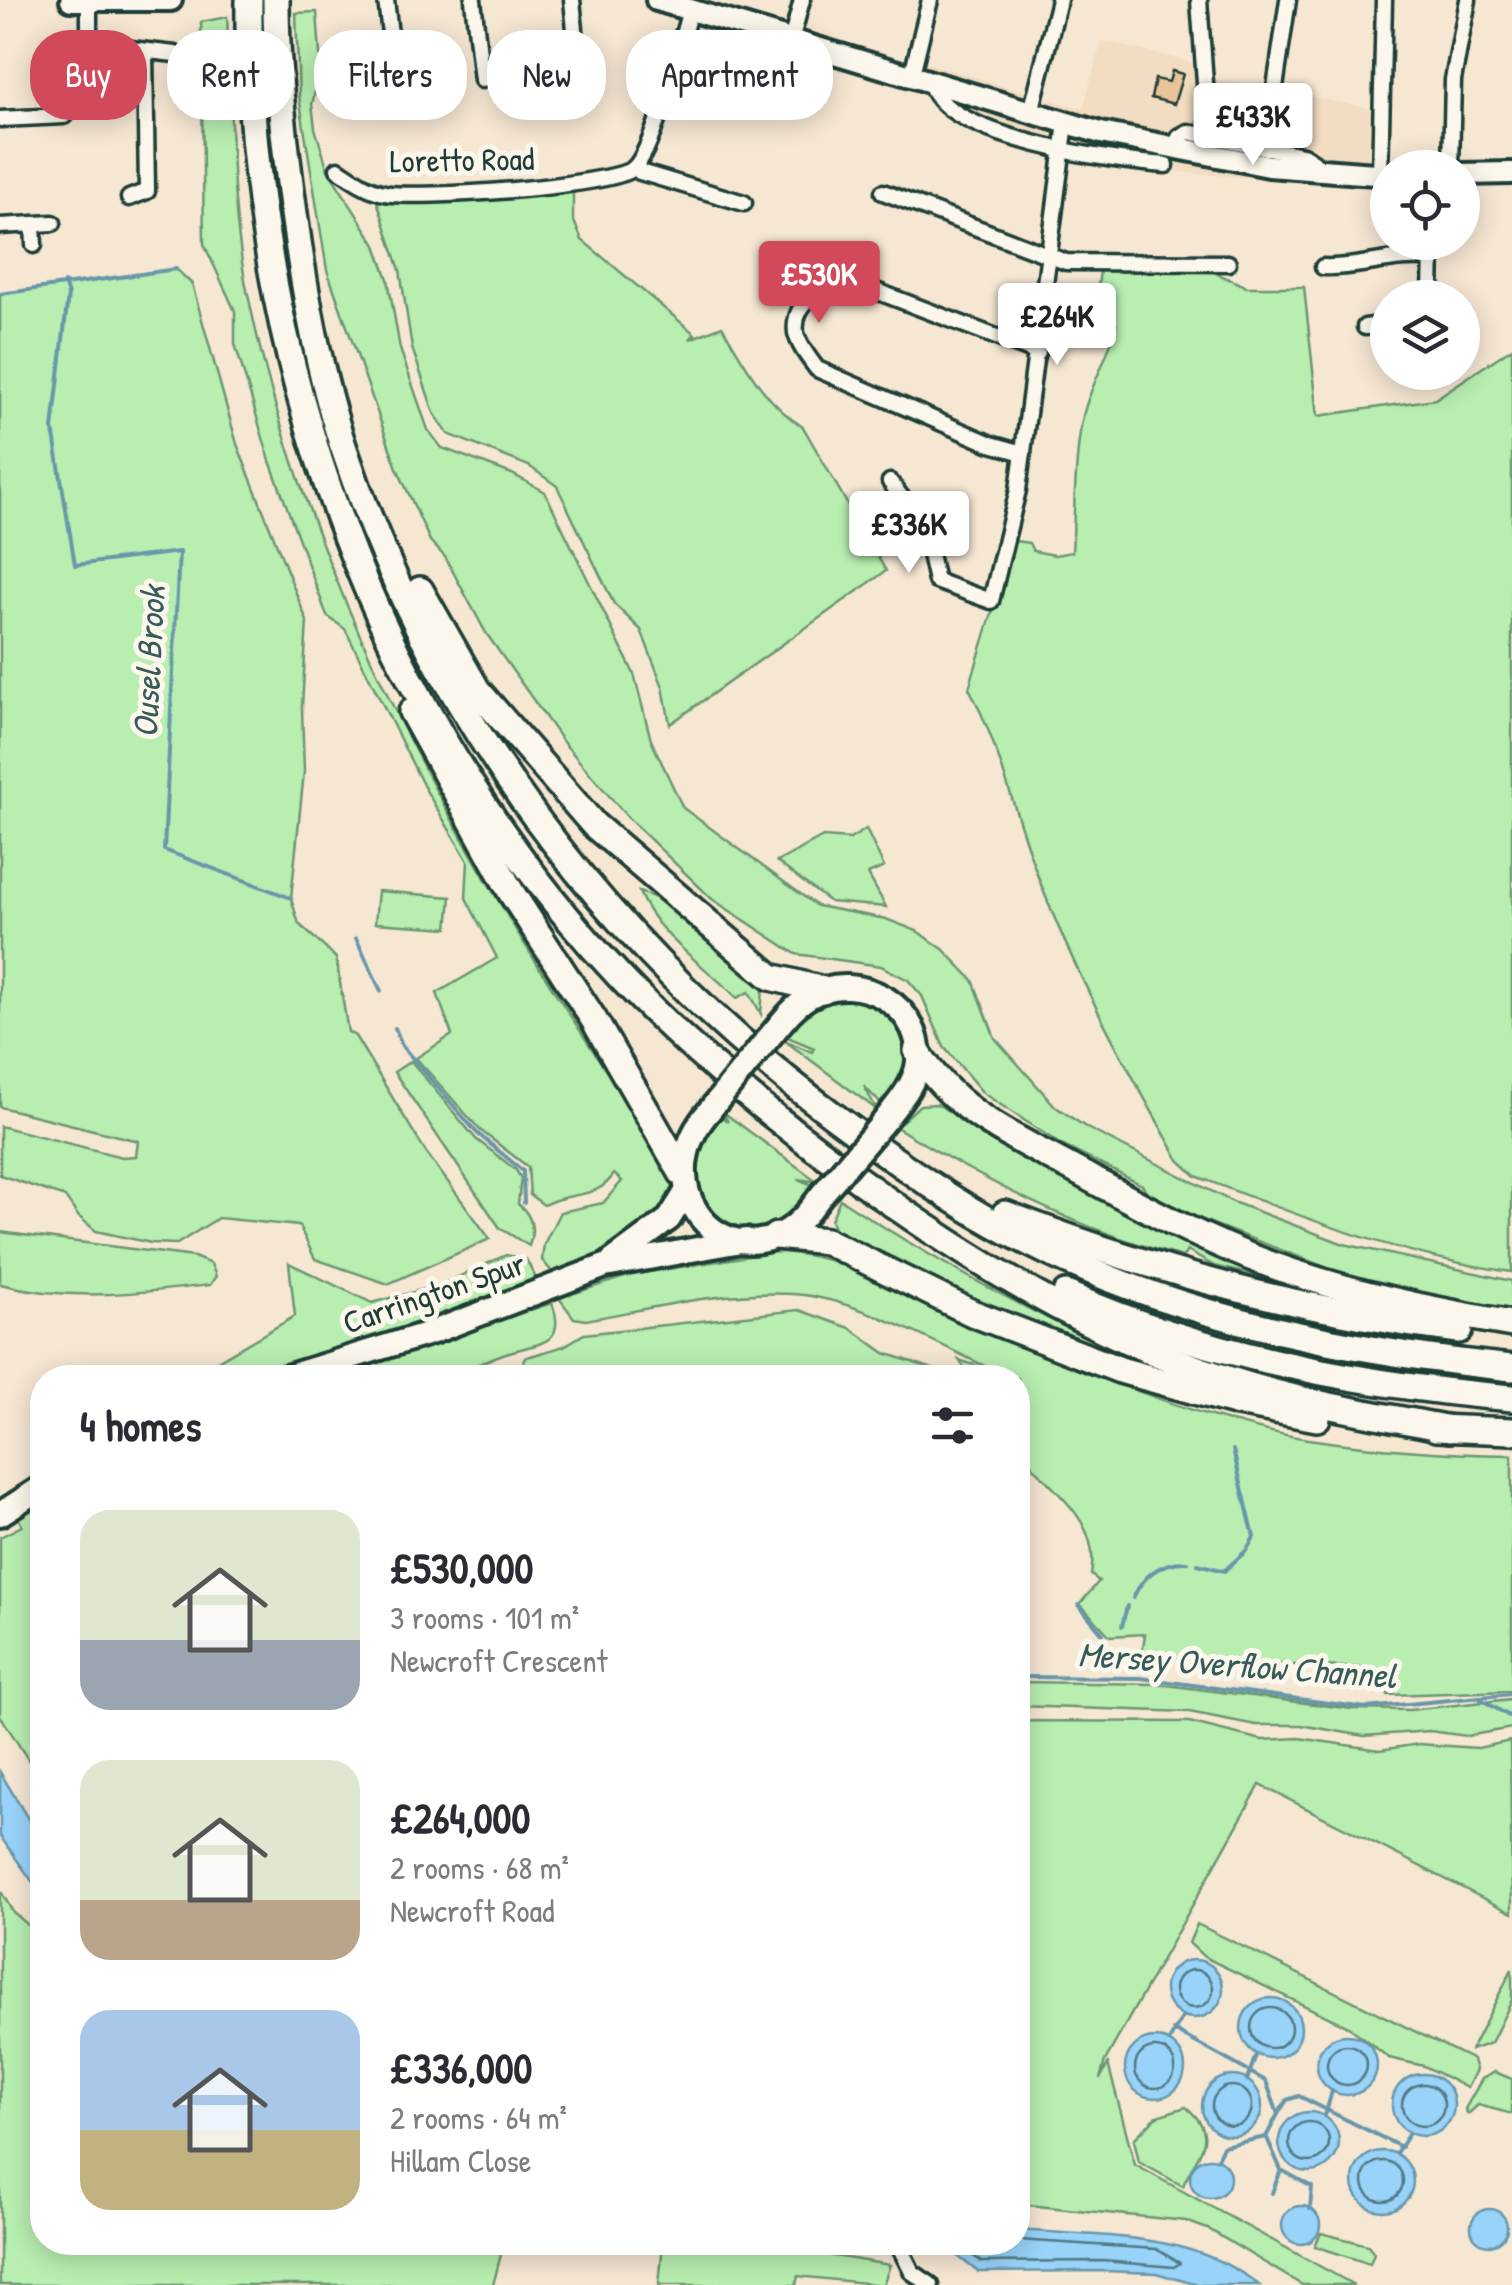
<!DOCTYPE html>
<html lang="en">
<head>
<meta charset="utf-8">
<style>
  :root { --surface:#fff; --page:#f2f2f3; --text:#2b2b33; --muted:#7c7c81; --accent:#d1495b }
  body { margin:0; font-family:"Patrick Hand",sans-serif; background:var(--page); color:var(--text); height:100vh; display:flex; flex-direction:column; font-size:38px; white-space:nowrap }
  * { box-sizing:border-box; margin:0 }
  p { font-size:32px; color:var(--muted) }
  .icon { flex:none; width:55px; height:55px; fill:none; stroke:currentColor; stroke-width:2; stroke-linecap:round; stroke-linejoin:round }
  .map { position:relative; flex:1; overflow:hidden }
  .sheet { position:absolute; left:30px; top:1365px; width:1000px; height:890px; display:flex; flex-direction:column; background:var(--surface); border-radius:40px; box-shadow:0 5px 25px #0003 }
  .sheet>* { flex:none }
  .hud { position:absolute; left:30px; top:30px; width:1000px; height:90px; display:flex; gap:20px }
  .controls { position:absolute; left:1370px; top:150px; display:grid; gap:20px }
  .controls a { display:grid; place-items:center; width:110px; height:110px; border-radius:50%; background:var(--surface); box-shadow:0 5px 25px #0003; font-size:50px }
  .price { position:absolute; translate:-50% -85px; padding:0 22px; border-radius:10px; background:#fff; color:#222; font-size:32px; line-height:65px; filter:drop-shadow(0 2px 5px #0008) }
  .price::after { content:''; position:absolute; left:50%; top:60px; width:30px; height:22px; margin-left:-15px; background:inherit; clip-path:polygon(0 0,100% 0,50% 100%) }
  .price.on { background:var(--accent); color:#fff }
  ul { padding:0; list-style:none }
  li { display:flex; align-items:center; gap:30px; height:250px; padding:0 50px }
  li span { display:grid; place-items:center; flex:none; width:280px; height:200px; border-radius:30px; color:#555 }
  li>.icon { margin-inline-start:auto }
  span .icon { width:120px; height:120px; fill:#fffc; stroke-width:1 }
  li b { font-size:42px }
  h2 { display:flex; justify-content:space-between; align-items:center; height:120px; padding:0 50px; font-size:42px }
  .pill { padding:0 35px; border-radius:40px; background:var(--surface); box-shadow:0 5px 25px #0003; font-size:35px; line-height:90px }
  .pill.on { background:var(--accent); color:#fff }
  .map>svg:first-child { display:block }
  .built { fill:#f2dcc2 }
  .green { fill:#b8eeb0; stroke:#6c9672; stroke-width:2.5 }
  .water { fill:#99d3f9; stroke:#6897aa; stroke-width:2.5 }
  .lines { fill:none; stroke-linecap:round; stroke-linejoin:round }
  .shore { stroke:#507983; stroke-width:2.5 }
  .stream { stroke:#6897aa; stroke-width:4 }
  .building { fill:#e9c399; stroke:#1f3d34; stroke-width:2.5 }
  .street-casing { stroke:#1f3d34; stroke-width:21 }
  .secondary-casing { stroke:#1f3d34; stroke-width:28 }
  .primary-casing { stroke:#1f3d34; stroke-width:30 }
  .highway-casing { stroke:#1f3d34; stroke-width:32 }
  .street { stroke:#fbf7ec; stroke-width:14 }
  .secondary { stroke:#fbf7ec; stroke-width:20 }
  .primary { stroke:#fbf7ec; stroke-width:22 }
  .highway { stroke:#fbf7ec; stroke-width:25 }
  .primary-bridge-casing { stroke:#1f3d34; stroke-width:30; stroke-linecap:butt }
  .primary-bridge { stroke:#fbf7ec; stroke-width:22 }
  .labels { text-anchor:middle; stroke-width:10; stroke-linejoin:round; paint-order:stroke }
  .street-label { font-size:32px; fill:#1f3d34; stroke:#fbf7ec }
  .water-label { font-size:35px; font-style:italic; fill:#375b5b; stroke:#fbf7ec }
</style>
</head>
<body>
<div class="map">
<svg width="1512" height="2285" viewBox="0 0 1512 2285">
  <rect width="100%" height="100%" fill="#f6e7d3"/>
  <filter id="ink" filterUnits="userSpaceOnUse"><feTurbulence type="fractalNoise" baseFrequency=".01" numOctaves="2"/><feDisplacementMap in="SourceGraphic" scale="20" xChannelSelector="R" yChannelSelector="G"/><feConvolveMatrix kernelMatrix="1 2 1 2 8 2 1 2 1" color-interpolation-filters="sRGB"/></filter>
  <g filter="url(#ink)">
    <!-- built -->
    <path class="built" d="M 1102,41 L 1195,63 L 1197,76 L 1370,108 L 1367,187 L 1114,167 L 1032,150 L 970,124 L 919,92 L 927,63 L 1083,109 Z"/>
    <!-- green -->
    <g class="green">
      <path d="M 317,12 L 321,68 L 312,104 L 315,128 L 328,170 L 376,245 L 388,279 L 400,349 L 428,430 L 442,448 L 512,474 L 545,492 L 634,674 L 651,740 L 683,808 L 817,906 L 886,919 L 917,931 L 943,949 L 973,980 L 995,1038 L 1056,1107 L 1087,1128 L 1233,1202 L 1344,1244 L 1512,1281 L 1512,1313 L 1409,1292 L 1336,1271 L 1153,1201 L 1142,1185 L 1060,1144 L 983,1093 L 944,1047 L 922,996 L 908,980 L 881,966 L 796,954 L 712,899 L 629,819 L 563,742 L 486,633 L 445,557 L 430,541 L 397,468 L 327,270 L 299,96 L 296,13 Z"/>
      <path d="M 227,17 C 232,108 229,205 248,295 C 294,518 395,731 513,925 C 565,1011 623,1093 676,1179 C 668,1234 598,1255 553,1273 L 542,1260 L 544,1244 L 560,1212 L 603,1203 L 622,1181 L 614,1174 C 597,1201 569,1190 544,1205 L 530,1195 L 528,1167 L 480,1130 L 416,1058 L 452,1035 L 437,993 L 497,958 L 466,898 L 468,861 L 424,787 L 345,629 L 327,616 L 270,461 L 235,344 L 235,311 L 204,244 L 201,22 Z"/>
      <path d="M 573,191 L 573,219 L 582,240 L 695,334 L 690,339 L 722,326 C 745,364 764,403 803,427 L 886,571 L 670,724 L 663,687 L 641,630 L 614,604 L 557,486 L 529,466 L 448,434 L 434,413 L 412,348 L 400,270 L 377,201 Z"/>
      <path d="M 176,269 L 192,284 L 237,444 L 307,621 L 302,707 L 304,772 L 291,898 L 299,924 L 336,958 L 348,1032 L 355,1036 L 425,1151 L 490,1239 L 388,1284 L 315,1259 L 299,1226 L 218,1218 L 177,1244 L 151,1243 L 96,1231 L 78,1216 L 65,1197 L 0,1175 L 0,1126 L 122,1157 L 136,1156 L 138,1141 L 0,1107 L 0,294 Z"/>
      <path d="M 1100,269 L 1209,270 L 1247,287 L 1304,287 L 1318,416 L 1435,399 L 1512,348 L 1512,1272 C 1401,1257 1299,1216 1196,1176 L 1179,1160 C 1127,1068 1074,973 1037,874 C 1014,812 1000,747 969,688 L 1014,541 L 1029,543 L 1033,551 L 1055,555 L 1072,552 C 1075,510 1074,467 1081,426 C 1087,389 1109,360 1116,324 L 1095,319 Z"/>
      <path d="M 866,829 L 884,867 L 868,874 L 886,907 L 830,902 L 777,862 L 823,837 L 850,839 Z"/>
      <path d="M 378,891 L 451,897 L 448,928 L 375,923 Z"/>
      <path d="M 639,892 L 657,898 L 753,978 L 763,989 L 761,1014 L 749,992 L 737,998 C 704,965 657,936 639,892 Z"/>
      <path d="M 827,998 L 859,998 L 888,1012 L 904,1037 L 906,1073 L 884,1104 L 885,1099 L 882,1105 L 864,1086 L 877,1110 L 784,1040 L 812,1052 L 814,1048 L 785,1036 L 797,1027 L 786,1032 Z"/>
      <path d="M 411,1061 L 476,1139 L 516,1170 L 521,1178 L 518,1204 C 533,1216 535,1230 529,1246 L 500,1228 L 394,1072 Z"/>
      <path d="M 937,1104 L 990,1136 L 1279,1276 L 1277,1281 L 1214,1266 L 1187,1251 L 1183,1257 C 1078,1230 988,1183 896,1127 L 920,1105 Z"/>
      <path d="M 723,1112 L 818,1182 L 798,1179 L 815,1186 C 777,1236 746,1247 699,1200 C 695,1165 693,1141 721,1116 L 728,1122 Z"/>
      <path d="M 840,1199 C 948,1271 1063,1328 1180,1382 L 1061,1342 L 838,1238 L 831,1220 Z"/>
      <path d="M 0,1232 L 194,1257 L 211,1264 L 216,1276 L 210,1285 C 139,1293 71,1302 0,1284 Z"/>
      <path d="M 774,1252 C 858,1253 930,1310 1006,1340 C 1099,1377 1209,1423 1308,1439 C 1375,1449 1445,1454 1512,1455 L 1512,1691 L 1388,1695 L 1389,1669 L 1221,1662 L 1142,1654 L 1145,1634 L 1110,1636 L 1080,1604 L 1099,1581 L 1091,1575 C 1102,1516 1046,1490 1018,1447 L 1018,1378 L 971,1377 L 959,1360 L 1002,1374 C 942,1347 858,1298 793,1294 C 725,1290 653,1308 586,1320 L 574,1318 L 559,1298 L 631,1275 Z"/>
      <path d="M 506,1255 L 526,1259 L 537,1280 L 381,1335 L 237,1377 L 188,1378 L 295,1316 L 289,1263 L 372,1303 L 443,1284 Z"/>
      <path d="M 552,1303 C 568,1346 537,1343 506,1353 C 483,1360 464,1374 440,1377 C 402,1382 360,1377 322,1378 Z"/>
      <path d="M 799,1310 L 850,1328 L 885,1353 L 957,1377 L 521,1377 L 524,1358 L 564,1346 L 584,1334 Z"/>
      <path d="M 42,1501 L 42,1782 L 0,1715 L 0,1537 L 22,1526 L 18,1517 Z"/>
      <path d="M 1018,1682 L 1159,1684 L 1352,1709 L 1409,1710 L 1512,1699 L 1512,1728 L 1467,1736 L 1429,1731 L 1364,1736 L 1301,1725 L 1256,1725 L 1189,1712 L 1018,1706 Z"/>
      <path d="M 1018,1721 L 1189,1722 L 1262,1740 L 1299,1738 L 1380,1750 L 1419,1744 L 1478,1748 L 1510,1741 L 1512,1913 L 1260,1785 L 1105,2061 L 1100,2079 L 1108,2064 L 1135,2165 L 1354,2285 L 1302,2285 L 1210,2230 L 1186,2221 L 1018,2204 Z"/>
      <path d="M 0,1890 L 13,1912 L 42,1937 L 42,2242 L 504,2243 L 493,2285 L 0,2285 Z"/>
      <path d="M 1197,1924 L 1473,2060 L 1476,2070 L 1467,2088 L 1424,2066 L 1389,2058 L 1349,2027 L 1204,1957 L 1189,1943 Z"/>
      <path d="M 1512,1969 L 1512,2000 L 1491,2043 L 1471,2050 Z"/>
      <path d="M 1495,2072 L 1512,2079 L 1512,2114 L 1478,2105 L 1468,2114 L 1465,2109 L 1482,2079 Z"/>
      <path d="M 1186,2107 C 1222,2137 1196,2154 1183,2186 L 1139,2162 L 1134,2139 L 1157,2116 Z"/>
      <path d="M 1321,2233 L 1368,2245 L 1374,2253 L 1370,2264 L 1315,2246 Z"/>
      <path d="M 663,2243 L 753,2243 L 890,2265 L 883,2285 L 798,2276 L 796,2285 L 659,2285 Z"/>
    </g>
    <!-- water -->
    <g class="water">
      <path d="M 0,1772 L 42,1842 L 42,1895 L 0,1836 Z"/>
      <circle cx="1194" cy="1989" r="29"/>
      <circle cx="1271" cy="2028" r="30"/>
      <circle cx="1347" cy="2065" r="30"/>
      <circle cx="1155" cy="2068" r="30"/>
      <circle cx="1423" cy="2105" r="31"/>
      <circle cx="1232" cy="2106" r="30"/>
      <circle cx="1309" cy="2142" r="30"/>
      <circle cx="1383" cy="2181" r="30"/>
      <circle cx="1210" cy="2178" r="20"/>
      <circle cx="1301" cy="2225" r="19"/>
      <circle cx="1489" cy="2227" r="18"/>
      <path d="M 1018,2230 C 1101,2237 1190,2231 1259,2285 L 1198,2285 L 1156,2273 L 1103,2271 L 978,2272 L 941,2243 L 1018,2242 Z"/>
    </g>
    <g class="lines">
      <!-- shore -->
      <g class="shore">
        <circle cx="1194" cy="1989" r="19"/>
        <circle cx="1271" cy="2028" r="20"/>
        <circle cx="1347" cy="2065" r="20"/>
        <circle cx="1155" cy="2068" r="20"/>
        <circle cx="1423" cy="2105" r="21"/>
        <circle cx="1232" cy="2106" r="20"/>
        <circle cx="1309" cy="2142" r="20"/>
        <circle cx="1383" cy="2181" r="20"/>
        <path d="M 954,2242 L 982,2262 L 1103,2261 L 1174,2267 L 1180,2263 L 1156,2249 L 1018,2240"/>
      </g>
      <!-- stream -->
      <g class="stream">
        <path d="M 64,283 L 68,295 L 53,429 L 75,565 L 179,552 L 164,850 L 291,898"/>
        <path d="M 0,294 L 176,269"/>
        <path d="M 356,938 L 381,991"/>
        <path d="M 395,1028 L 402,1046 L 477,1133 L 523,1171 L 524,1203"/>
        <path d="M 515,1378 L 517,1370"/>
        <path d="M 1198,1564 L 1224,1571 L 1246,1551 L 1254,1537 L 1233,1450"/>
        <path d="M 1133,1598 C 1144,1574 1161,1561 1188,1562"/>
        <path d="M 1079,1605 L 1103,1634"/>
        <path d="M 1122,1626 L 1127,1606"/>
        <path d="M 1018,1677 L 1141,1678 L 1366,1708 L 1512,1694"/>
        <path d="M 1479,1698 L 1509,1716"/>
        <path d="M 1173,2030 L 1266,2081 L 1278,2114 L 1266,2137 L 1223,2146 L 1217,2159"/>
        <path d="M 1169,2041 L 1183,2016"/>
        <path d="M 1247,2080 L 1256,2055"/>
        <path d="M 1278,2114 L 1287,2100 L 1299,2096 L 1401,2147"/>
        <path d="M 1325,2116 L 1332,2091"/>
        <path d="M 1267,2138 L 1281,2170 L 1272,2193"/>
        <path d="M 1396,2153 L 1409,2133"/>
        <path d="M 1283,2171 L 1312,2187 L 1310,2209"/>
        <path d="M 359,2243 L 360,2242"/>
      </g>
    </g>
    <!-- building -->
    <path class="building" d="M 1172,71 L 1183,74 L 1174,104 L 1151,98 L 1155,79 L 1169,82 Z"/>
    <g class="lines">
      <!-- street casing -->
      <g class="street-casing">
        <g id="street">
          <path d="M 386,0 L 395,77"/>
          <path d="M 473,0 L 482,80"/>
          <path d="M 572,0 L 580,79"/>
          <path d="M 1199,0 L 1209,137"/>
          <path d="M 89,1 L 89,37 L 95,45 L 175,54"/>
          <path d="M 791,41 L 802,0"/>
          <path d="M 911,78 L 930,0"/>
          <path d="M 931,84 C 944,138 1118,162 1166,165"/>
          <path d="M 1031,112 L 1059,0"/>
          <path d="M 0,119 L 64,116"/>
          <path d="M 1266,148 L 1288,0"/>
          <path d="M 1177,150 L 1179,137 L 1188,132 L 1303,155 L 1314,162 L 1318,172"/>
          <path d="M 637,166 L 640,172 L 744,203"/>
          <path d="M 1451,168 L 1453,80 L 1468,0"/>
          <path d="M 338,169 C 353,179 367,190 385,193 C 416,200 614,186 634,168 C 654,150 681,40 690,10"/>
          <path d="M 1380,175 L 1384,0"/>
          <path d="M 883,192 L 1066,262 L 1228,263"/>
          <path d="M 129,198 L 147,191 L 145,53"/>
          <path d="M 33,224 L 34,245"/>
          <path d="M 0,226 L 53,223"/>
          <path d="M 1323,267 C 1361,269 1394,253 1433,259"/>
          <path d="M 1431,298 L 1432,242"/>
          <path d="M 1365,327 L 1388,324"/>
          <path d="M 1023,453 L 991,444 L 817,369 C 809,358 799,346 796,333 C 792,302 824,281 850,281 L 1038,353"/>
          <path d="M 890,482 L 924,527 L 936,581 L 991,601 L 1018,490 L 1066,123"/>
          <path d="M 897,2242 L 912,2272 L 931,2285"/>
        </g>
      </g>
      <!-- secondary casing -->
      <g class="secondary-casing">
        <g id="secondary">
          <path d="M 71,0 L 171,0"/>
          <path d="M 657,0 L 1101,133 L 1269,166 L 1388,175"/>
          <path d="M 1462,174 L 1512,173"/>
        </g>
      </g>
      <!-- primary casing -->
      <g class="primary-casing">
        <g id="primary">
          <path d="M 766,1041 C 779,1026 792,1007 809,997 C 858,967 929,1008 917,1068 C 912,1088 897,1104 885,1120"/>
          <path d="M 710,1110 C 647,1181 714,1272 785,1232 C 801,1223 812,1207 823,1193"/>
          <path d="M 612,1261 L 669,1219 L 686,1192"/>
          <path d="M 283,1378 L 433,1332 L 605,1266 L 746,1240"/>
          <path d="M 0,1514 L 42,1487"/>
        </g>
      </g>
      <!-- highway casing -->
      <g class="highway-casing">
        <g id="highway">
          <path d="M 249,0 C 245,354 376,720 622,979 C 695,1056 777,1122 863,1183 C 974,1263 1090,1334 1221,1377 C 1295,1402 1373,1414 1450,1429"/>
          <path d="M 276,0 C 276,62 282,122 290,183 C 301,270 315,359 342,443 C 431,715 606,946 834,1116 C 913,1175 994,1231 1086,1269 C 1221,1326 1367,1353 1512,1368"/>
          <path d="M 420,590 L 477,690 L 594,825 L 771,977 L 823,990"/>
          <path d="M 412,712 L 511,892 L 594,1020 L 682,1173"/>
          <path d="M 917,1051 C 953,1111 1012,1136 1071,1168 C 1136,1203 1200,1239 1269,1264 C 1348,1293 1430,1310 1512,1324"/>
          <path d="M 1005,1214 C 1153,1271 1301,1312 1459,1330"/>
          <path d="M 776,1236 L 826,1241 L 972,1313 L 1120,1370 L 1238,1403 L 1317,1418"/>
          <path d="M 1066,1294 C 1205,1356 1361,1385 1512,1398"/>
          <path d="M 1436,1428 L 1512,1431"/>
        </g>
      </g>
      <!-- street -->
      <use href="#street" class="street"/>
      <!-- secondary -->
      <use href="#secondary" class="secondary"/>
      <!-- primary -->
      <use href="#primary" class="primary"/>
      <!-- highway -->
      <use href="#highway" class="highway"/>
      <!-- primary-bridge casing -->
      <g class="primary-bridge-casing">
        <g id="primary-bridge">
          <path d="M 710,1110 L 766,1041"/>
          <path d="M 823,1193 L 885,1120"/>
        </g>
      </g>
      <!-- primary-bridge -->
      <use href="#primary-bridge" class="primary-bridge"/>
    </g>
  </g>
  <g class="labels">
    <!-- street labels -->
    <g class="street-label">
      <text transform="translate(462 160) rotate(-1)" y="11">Loretto Road</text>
      <text transform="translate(434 1293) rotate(-19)" y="11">Carrington Spur</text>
    </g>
    <!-- water labels -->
    <g class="water-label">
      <text transform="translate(149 662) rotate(-87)" y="12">Ousel Brook</text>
      <text transform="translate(1237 1665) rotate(4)" y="12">Mersey Overflow Channel</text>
    </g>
  </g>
</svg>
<div class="controls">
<a><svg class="icon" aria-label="locate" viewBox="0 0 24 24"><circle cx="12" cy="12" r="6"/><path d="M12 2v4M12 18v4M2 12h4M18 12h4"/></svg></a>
<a><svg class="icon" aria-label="layers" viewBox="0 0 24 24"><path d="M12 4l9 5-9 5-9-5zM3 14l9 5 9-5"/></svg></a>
</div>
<b class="price" style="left:1253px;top:168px">£433K</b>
<b class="price on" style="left:819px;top:326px">£530K</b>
<b class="price" style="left:1057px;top:368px">£264K</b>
<b class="price" style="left:909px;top:576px">£336K</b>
<div class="hud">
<a class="pill on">Buy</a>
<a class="pill">Rent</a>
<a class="pill">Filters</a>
<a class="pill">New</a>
<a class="pill">Apartment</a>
</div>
<section class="sheet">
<h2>4 homes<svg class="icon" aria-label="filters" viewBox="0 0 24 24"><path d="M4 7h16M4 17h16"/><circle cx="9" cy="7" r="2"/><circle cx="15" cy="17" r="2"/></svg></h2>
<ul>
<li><span style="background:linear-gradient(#dfe7d0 65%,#9aa5b1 0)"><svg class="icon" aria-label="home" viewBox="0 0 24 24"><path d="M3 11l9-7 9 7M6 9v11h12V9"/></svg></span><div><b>£530,000</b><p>3 rooms · 101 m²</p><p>Newcroft Crescent</p></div></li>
<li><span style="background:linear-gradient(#dfe7d0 70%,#b9a48a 0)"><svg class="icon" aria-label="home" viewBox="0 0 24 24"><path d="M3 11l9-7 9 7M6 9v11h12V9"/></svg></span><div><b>£264,000</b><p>2 rooms · 68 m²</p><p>Newcroft Road</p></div></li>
<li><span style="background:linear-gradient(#a9c7e8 60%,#c2b280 0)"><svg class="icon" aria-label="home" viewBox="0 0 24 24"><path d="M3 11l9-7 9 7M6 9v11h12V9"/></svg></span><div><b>£336,000</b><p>2 rooms · 64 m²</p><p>Hillam Close</p></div></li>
</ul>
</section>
</div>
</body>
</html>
